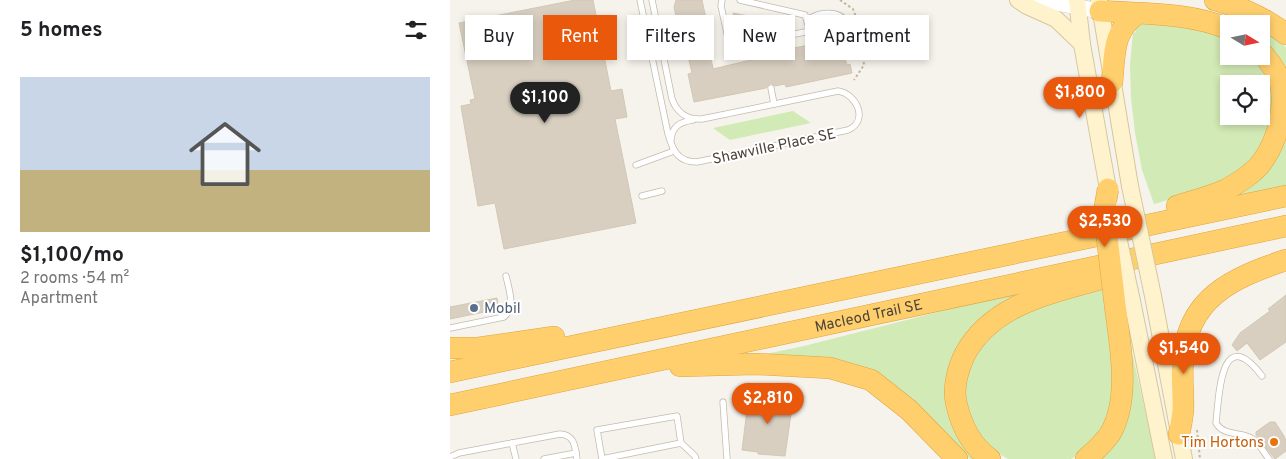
<!DOCTYPE html>
<html lang="en">
<head>
<meta charset="utf-8">
<style>
  :root { --surface:#fff; --page:#f2f2f2; --text:#202124; --muted:#757577; --line:#e0e0e0; --accent:#ea580c }
  body { margin:0; font-family:Overpass,sans-serif; background:var(--page); color:var(--text); height:100vh; display:flex; flex-direction:column; font-size:19px; white-space:nowrap }
  * { box-sizing:border-box; margin:0 }
  p { font-size:16px; color:var(--muted) }
  .icon { flex:none; width:28px; height:28px; fill:none; stroke:currentColor; stroke-width:2; stroke-linecap:round; stroke-linejoin:round }
  .map { position:relative; flex:1; overflow:hidden }
  .panel { display:flex; flex-direction:column; background:var(--surface); width:450px }
  .panel>* { flex:none }
  .banner { position:absolute; left:15px; top:15px; width:475px; height:45px; display:flex; gap:10px }
  .needle { width:32px; rotate:100deg }
  .controls { position:absolute; left:770px; top:15px; display:grid; gap:10px }
  .controls a { display:grid; place-items:center; width:50px; height:50px; border-radius:0px; background:var(--surface); box-shadow:0 2px 8px #0003; font-size:25px }
  .price { position:absolute; translate:-50% -42px; padding:0 11px; border-radius:18px; background:var(--accent); color:#fff; font-size:16px; line-height:32px; filter:drop-shadow(0 1px 2px #0008) }
  .price::after { content:''; position:absolute; left:50%; top:30px; width:15px; height:11px; margin-left:-8px; background:inherit; clip-path:polygon(0 0,100% 0,50% 100%) }
  .price.current { background:#222; color:#fff }
  ul { padding:0; list-style:none }
  li { display:grid; align-content:center; gap:10px; height:265px; padding:0 20px }
  li+li { border-top:1px solid var(--line) }
  li span { display:grid; place-items:center; height:155px; border-radius:0px; color:#555 }
  li>.icon { margin-inline-start:auto }
  span .icon { width:90px; height:90px; fill:#fffc; stroke-width:1 }
  li b { font-size:21px }
  h2 { display:flex; justify-content:space-between; align-items:center; height:60px; padding:0 20px; font-size:21px }
  .tag { padding:0 18px; border-radius:0px; background:var(--surface); box-shadow:0 2px 8px #0003; font-size:18px; line-height:45px }
  .tag.current { background:var(--accent); color:#fff }
  main { display:flex; flex:1; min-height:0 }
  .map>svg:first-child { display:block }
  .green { fill:#d2eab5; fill-rule:evenodd }
  .building { fill:#d8cfc1; stroke:#d3c7b4 }
  .lines { fill:none; stroke-linecap:round; stroke-linejoin:round }
  .service-casing { stroke:#c2bbae; stroke-width:7 }
  .tertiary-casing { stroke:#c2bbae; stroke-width:16 }
  .secondary-casing { stroke:#d6c79b; stroke-width:18 }
  .motorway-casing { stroke:#e0a43c; stroke-width:22 }
  .path { stroke:#c4b79f; stroke-width:2; stroke-dasharray:2.5 2.5; stroke-linecap:butt }
  .service { stroke:#fff; stroke-width:5.5 }
  .tertiary { stroke:#fff; stroke-width:15 }
  .secondary { stroke:#fff3cd; stroke-width:16 }
  .motorway { stroke:#ffcf6e; stroke-width:21 }
  .secondary-bridge-casing { stroke:#d6c79b; stroke-width:18; stroke-linecap:butt }
  .motorway-bridge-casing { stroke:#e0a43c; stroke-width:22; stroke-linecap:butt }
  .secondary-bridge { stroke:#fff3cd; stroke-width:16 }
  .motorway-bridge { stroke:#ffcf6e; stroke-width:21 }
  .service-dot { fill:#5c6f8a; stroke:#fff; stroke-width:2 }
  .food-dot { fill:#e8710a; stroke:#fff; stroke-width:2 }
  .labels { text-anchor:middle; stroke-width:4; stroke-linejoin:round; paint-order:stroke }
  .street-label { font-size:15px; fill:#4b4439; stroke:#fff }
  .service-label { font-size:15px; fill:#4e5e75; stroke:#fff; text-anchor:start }
  .food-label { font-size:15px; fill:#c56008; stroke:#fff; text-anchor:end }
</style>
</head>
<body>
<main>
<section class="panel">
<h2>5 homes<svg class="icon" aria-label="filters" viewBox="0 0 24 24"><path d="M4 7h16M4 17h16"/><circle cx="9" cy="7" r="2"/><circle cx="15" cy="17" r="2"/></svg></h2>
<ul>
<li><span style="background:linear-gradient(#c9d6e8 60%,#c2b280 0)"><svg class="icon" aria-label="home" viewBox="0 0 24 24"><path d="M3 11l9-7 9 7M6 9v11h12V9"/></svg></span><div><b>$1,100/mo</b><p>2 rooms · 54 m²</p><p>Apartment</p></div></li>
</ul>
</section>
<div class="map">
<svg width="836" height="459" viewBox="0 0 836 459">
  <rect width="100%" height="100%" fill="#f6f3ec"/>
  <!-- green -->
  <g class="green">
    <path d="M 684,18 L 779,31 L 779,56 L 811,56 L 819,66 L 826,120 L 801,161 L 782,176 L 746,192 L 704,204 L 692,170 L 685,133 L 681,98 L 680,66 L 683,32 L 685,33 L 686,31 L 680,27 ZM 779,84 L 811,84 L 811,116 L 779,116 Z"/>
    <path d="M 811,30 L 836,47 L 836,76 L 820,47 L 811,38 Z"/>
    <path d="M 343,111 L 361,123 L 280,140 L 263,128 Z"/>
    <path d="M 836,127 L 836,187 L 765,202 Z"/>
    <path d="M 654,284 L 666,376 L 657,425 L 635,451 L 621,459 L 558,459 L 548,453 L 536,444 L 526,431 L 515,401 L 515,380 L 525,353 L 565,314 Z"/>
    <path d="M 579,289 L 505,371 L 534,459 L 520,459 L 492,430 L 459,400 L 306,356 L 354,346 Z"/>
    <path d="M 681,348 L 706,459 L 644,459 Z"/>
  </g>
  <!-- building -->
  <g class="building">
    <path d="M 125,0 L 143,0 L 161,91 L 172,89 L 177,117 L 165,119 L 186,223 L 54,249 L 45,203 L 28,206 L 11,106 L 21,104 L 20,100 L 25,99 L 9,23 Z"/>
    <path d="M 226,0 L 252,0 L 261,42 L 258,43 L 263,69 L 309,58 L 314,60 L 318,56 L 333,53 L 333,50 L 386,40 L 386,42 L 392,41 L 394,51 L 391,54 L 391,58 L 396,61 L 397,65 L 400,64 L 402,73 L 336,87 L 335,84 L 325,86 L 321,83 L 318,85 L 316,88 L 244,102 L 238,74 L 242,73 L 236,47 L 233,48 L 224,7 Z"/>
    <path d="M 283,13 L 314,19 L 286,25 Z"/>
    <path d="M 836,295 L 836,342 L 810,360 L 797,343 L 787,351 L 782,345 L 790,333 L 820,311 L 818,309 Z"/>
    <path d="M 47,298 L 49,309 L 0,319 L 0,307 Z"/>
    <path d="M 314,391 L 330,394 L 330,399 L 343,400 L 335,456 L 308,454 L 308,452 L 292,450 L 297,410 L 298,411 L 301,394 L 314,396 Z"/>
    <path d="M 820,422 L 825,422 L 834,436 L 836,441 L 836,451 L 825,459 L 806,435 L 806,432 Z"/>
  </g>
  <g class="lines">
    <!-- service casing -->
    <g class="service-casing">
      <g id="service">
        <path d="M 190,0 L 218,134 C 223,151 228,162 247,162 L 398,130 C 419,121 407,94 388,91 L 252,119 C 238,120 227,113 222,99 L 202,0"/>
        <path d="M 272,0 L 271,6 L 280,47 L 360,31 L 355,15 L 290,0"/>
        <path d="M 357,20 C 361,18 367,14 371,14 C 398,9 406,32 400,53 L 395,56"/>
        <path d="M 310,40 L 313,56"/>
        <path d="M 321,88 L 324,104"/>
        <path d="M 221,140 C 222,126 230,122 243,120"/>
        <path d="M 186,165 L 224,151 L 223,149"/>
        <path d="M 192,196 L 212,191"/>
        <path d="M 0,328 L 54,317 C 66,307 59,290 56,276"/>
        <path d="M 812,376 C 771,322 769,394 766,423 C 774,437 792,431 803,439 C 810,444 814,453 819,459"/>
        <path d="M 273,402 L 277,459"/>
        <path d="M 62,443 L 66,459"/>
        <path d="M 231,443 L 152,459 L 147,430 L 227,416 L 231,443 L 245,456 L 246,459"/>
        <path d="M 0,457 L 9,453 L 110,434 C 125,435 125,447 127,459"/>
        <path d="M 94,459 L 126,453"/>
      </g>
    </g>
    <!-- tertiary casing -->
    <g class="tertiary-casing">
      <path id="tertiary" d="M 590,0 L 650,11"/>
    </g>
    <!-- secondary casing -->
    <g class="secondary-casing">
      <g id="secondary">
        <path d="M 568,0 L 577,6 L 606,19 L 632,44"/>
        <path d="M 627,0 L 632,44 L 658,189"/>
        <path d="M 649,0 L 680,186"/>
        <path d="M 703,296 L 734,459"/>
        <path d="M 682,301 L 714,459"/>
      </g>
    </g>
    <!-- motorway casing -->
    <g class="motorway-casing">
      <g id="motorway">
        <path d="M 765,0 C 790,7 815,18 836,34"/>
        <path d="M 650,11 C 693,14 738,12 779,29"/>
        <path d="M 662,82 C 665,55 662,31 687,14"/>
        <path d="M 727,206 C 743,201 760,197 775,190 C 787,184 804,173 812,162 C 828,140 836,108 830,81 C 827,71 818,60 811,52"/>
        <path d="M 0,348 L 28,348 L 104,337"/>
        <path d="M 230,366 L 306,364 L 380,368 L 421,380 L 459,410 L 507,459"/>
        <path d="M 0,372 L 836,196"/>
        <path id="s1" d="M 0,405 L 836,226"/>
        <path d="M 729,434 C 731,426 732,419 733,411 C 734,395 731,378 733,361 C 737,298 782,278 836,260"/>
        <path d="M 540,459 C 520,445 511,425 506,402 C 503,387 508,368 515,354 C 543,303 602,293 654,278"/>
        <path d="M 636,459 C 645,451 653,444 660,434 C 681,399 670,344 665,305"/>
      </g>
    </g>
    <!-- path -->
    <g class="path">
      <path d="M 390,0 L 403,9 L 409,25 L 414,65 L 404,80"/>
      <path d="M 747,430 L 750,459"/>
    </g>
    <!-- service -->
    <use href="#service" class="service"/>
    <!-- tertiary -->
    <use href="#tertiary" class="tertiary"/>
    <!-- secondary -->
    <use href="#secondary" class="secondary"/>
    <!-- motorway -->
    <use href="#motorway" class="motorway"/>
    <!-- secondary-bridge casing -->
    <g class="secondary-bridge-casing">
      <g id="secondary-bridge">
        <path d="M 680,186 L 703,296"/>
        <path d="M 662,209 L 682,301"/>
      </g>
    </g>
    <!-- motorway-bridge casing -->
    <g class="motorway-bridge-casing">
      <path id="motorway-bridge" d="M 658,189 L 654,212 L 665,305"/>
    </g>
    <!-- secondary-bridge -->
    <use href="#secondary-bridge" class="secondary-bridge"/>
    <!-- motorway-bridge -->
    <use href="#motorway-bridge" class="motorway-bridge"/>
  </g>
  <!-- markers -->
  <circle class="service-dot" cx="24" cy="308" r="5"/>
  <circle class="food-dot" cx="824" cy="442" r="5"/>
  <g class="labels">
    <!-- street labels -->
    <g class="street-label">
      <text transform="translate(324 146) rotate(-12)" y="5">Shawville Place SE</text>
      <text dy="5" stroke="none"><textPath href="#s1" startOffset="428">Macleod Trail SE</textPath></text>
    </g>
    <!-- service labels -->
    <g class="service-label">
      <text x="34" y="313">Mobil</text>
    </g>
    <!-- food labels -->
    <g class="food-label">
      <text x="814" y="447">Tim Hortons</text>
    </g>
  </g>
</svg>
<div class="controls">
<a><svg class="needle" viewBox="-14 -14 28 28"><path d="M0-13l5 13h-10z" fill="#e53935"/><path d="M0 13l5-13h-10z" fill="#757577"/></svg></a>
<a><svg class="icon" aria-label="locate" viewBox="0 0 24 24"><circle cx="12" cy="12" r="6"/><path d="M12 2v4M12 18v4M2 12h4M18 12h4"/></svg></a>
</div>
<b class="price" style="left:630px;top:119px">$1,800</b>
<b class="price current" style="left:95px;top:124px">$1,100</b>
<b class="price" style="left:655px;top:248px">$2,530</b>
<b class="price" style="left:734px;top:375px">$1,540</b>
<b class="price" style="left:318px;top:425px">$2,810</b>
<div class="banner">
<a class="tag">Buy</a>
<a class="tag current">Rent</a>
<a class="tag">Filters</a>
<a class="tag">New</a>
<a class="tag">Apartment</a>
</div>
</div>
</main>
</body>
</html>
